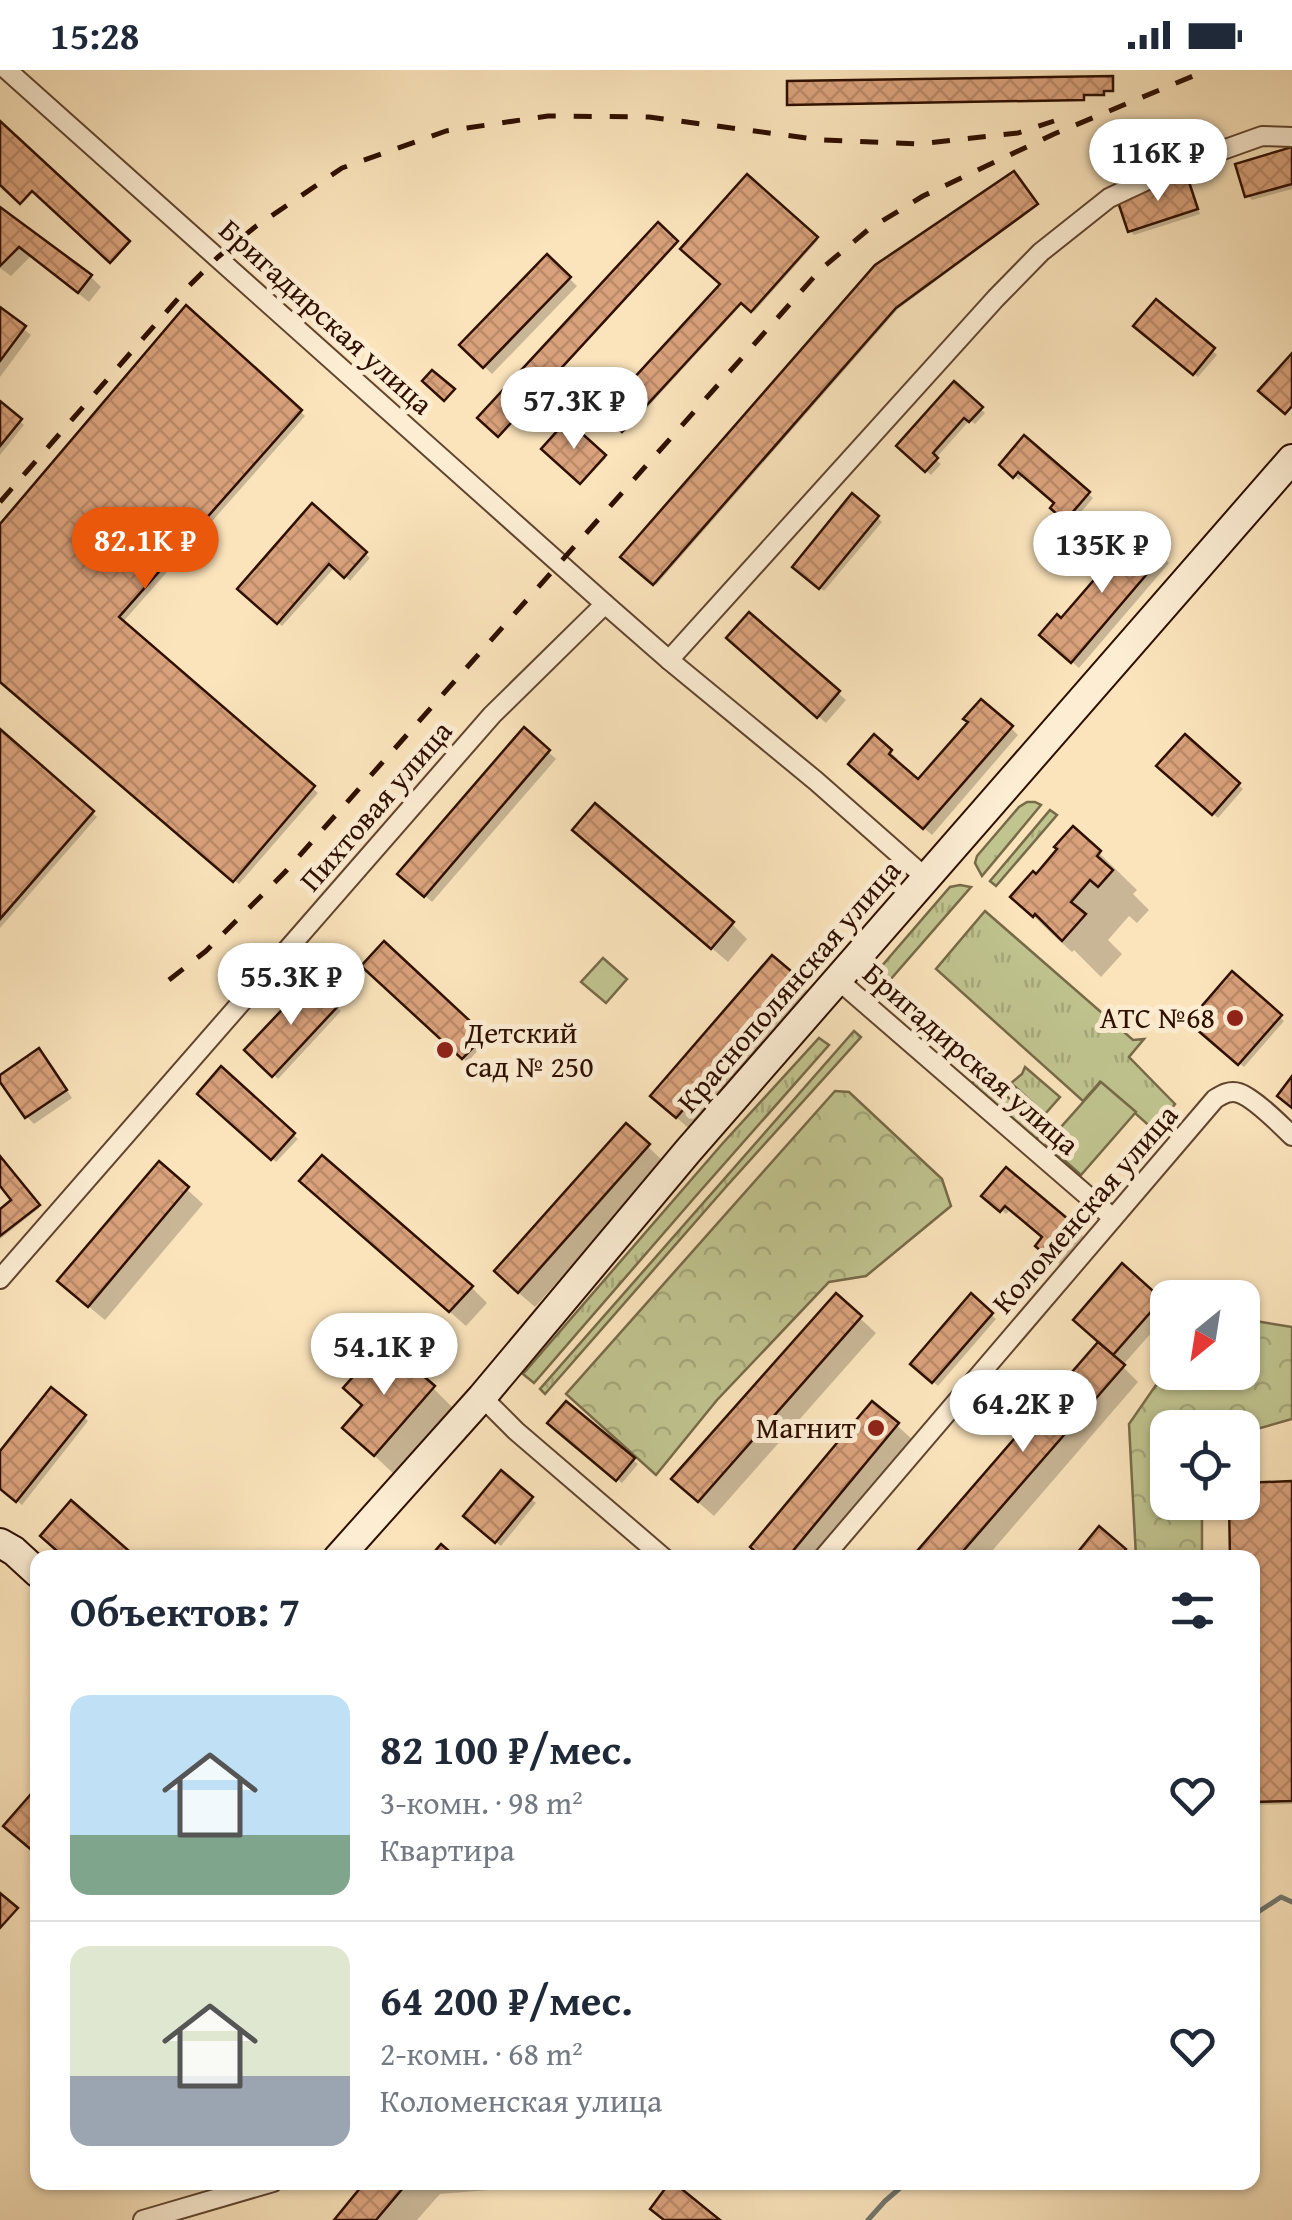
<!DOCTYPE html>
<html lang="ru">
<head>
<meta charset="utf-8">
<style>
  :root { --surface:#fff; --page:#f6f6f7; --text:#1f2937; --muted:#747a83; --line:#e0e1e3; --accent:#ea580c }
  body { margin:0; font-family:"Gentium Book Plus",serif; background:var(--page); color:var(--text); height:100vh; display:flex; flex-direction:column; font-size:38px; white-space:nowrap }
  * { box-sizing:border-box; margin:0 }
  p { font-size:32px; color:var(--muted) }
  .icon { flex:none; width:55px; height:55px; fill:none; stroke:currentColor; stroke-width:2; stroke-linecap:round; stroke-linejoin:round }
  .map { position:relative; flex:1; overflow:hidden }
  .sheet { position:absolute; left:30px; top:1480px; width:1230px; height:640px; display:flex; flex-direction:column; background:var(--surface); border-radius:20px; box-shadow:0 2px 8px #0004 }
  .sheet>* { flex:none }
  .needle { width:65px; rotate:210deg }
  .controls { position:absolute; left:1150px; top:1210px; display:grid; gap:20px }
  .controls a { display:grid; place-items:center; width:110px; height:110px; border-radius:20px; background:var(--surface); box-shadow:0 2px 8px #0004; font-size:50px }
  .price { position:absolute; translate:-50% -85px; padding:0 22px; border-radius:35px; background:#fff; color:#222; font-size:32px; line-height:65px; filter:drop-shadow(0 2px 5px #0008) }
  .price::after { content:''; position:absolute; left:50%; top:60px; width:30px; height:22px; margin-left:-15px; background:inherit; clip-path:polygon(0 0,100% 0,50% 100%) }
  .price.on { background:var(--accent); color:#fff }
  ul { padding:0; list-style:none }
  li { display:flex; align-items:center; gap:30px; height:250px; padding:0 40px }
  li+li { border-top:2px solid var(--line) }
  li span { display:grid; place-items:center; flex:none; width:280px; height:200px; border-radius:20px; color:#555 }
  li>.icon { margin-inline-start:auto }
  span .icon { width:120px; height:120px; fill:#fffc; stroke-width:1 }
  li b { font-size:42px }
  h2 { display:flex; justify-content:space-between; align-items:center; height:120px; padding:0 40px; font-size:42px }
  .status { display:flex; justify-content:space-between; align-items:center; height:70px; padding:0 50px; background:var(--surface); direction:ltr }
  .status svg { height:28px; fill:currentColor }
  .map>svg:first-child { display:block }
  .grass { fill:url(#grass-tufts); stroke:#776a48; stroke-width:2.5 }
  .forest { fill:url(#forest-crowns); stroke:#776a48; stroke-width:2.5 }
  .green { fill:#c0c48f; stroke:#776a48; stroke-width:2.5 }
  .shadow { fill:#0003 }
  .lines { fill:none; stroke-linecap:round; stroke-linejoin:round }
  .stream { stroke:#73776f; stroke-width:5 }
  .building { fill:url(#building-cross-hatch); stroke:#2e0f00; stroke-width:2.5 }
  .minor-casing { stroke:#61442f; stroke-width:22 }
  .secondary-casing { stroke:#2e0f00; stroke-width:32 }
  .minor { stroke:#fcedd3; stroke-width:18 }
  .secondary { stroke:#fcedd3; stroke-width:28 }
  .rail { stroke:#2e0f00; stroke-width:5; stroke-dasharray:18 18; stroke-linecap:butt }
  .poi-dot { fill:#8f2418; stroke:#fcedd3; stroke-width:4 }
  .labels { text-anchor:middle; stroke-width:10; stroke-linejoin:round; paint-order:stroke }
  .street-label { font-size:30px; fill:#2e0f00; stroke:#fcedd3 }
  .poi-label { font-size:30px; fill:#2e0f00; stroke:#fcedd3; text-anchor:end }
</style>
</head>
<body>
<div class="status"><b>15:28</b><svg viewBox="0 0 49 12"><path d="M0 12V9h3v3zM5 12V6h3v6zM10 12V3h3v9zM15 12V0h3v12zM26 1h20v11H26zM47 4h2v5h-2z"/></svg></div>
<div class="map">
<svg width="1292" height="2150" viewBox="0 0 1292 2150">
  <defs>
    <pattern id="grass-tufts" width="24" height="20" patternUnits="userSpaceOnUse" patternTransform="scale(2.5)"><rect width="24" height="20" fill="#c0c48f"/><path d="M3 7l-1-3M5 7V3M7 7l1-3M15 17l-1-3M17 17v-4M19 17l1-3" fill="none" stroke="#a5a77a"/></pattern>
    <pattern id="forest-crowns" width="20" height="18" patternUnits="userSpaceOnUse" patternTransform="scale(2.5)"><rect width="20" height="18" fill="#c0c48f"/><path d="M2 6a3 3 0 1 1 6 0M12 15a3 3 0 1 1 6 0" fill="none" stroke="#a5a77a"/></pattern>
    <pattern id="building-cross-hatch" width="8" height="8" patternUnits="userSpaceOnUse" patternTransform="scale(2.5)"><rect width="8" height="8" fill="#daa27c"/><path d="M0 0l8 8M0 8l8-8" fill="none" stroke="#bb8a69"/></pattern>
  </defs>
  <rect width="100%" height="100%" fill="#fbe4bc"/>
  <filter id="stains"><feTurbulence type="fractalNoise" baseFrequency=".002" numOctaves="4"/><feColorMatrix values="0 0 0 0 .2 0 0 0 0 .09 0 0 0 0 .02 0 0 0 .5 -.17"/></filter>
  <radialGradient id="worn" r=".72"><stop offset=".6" stop-color="#630" stop-opacity="0"/><stop offset="1" stop-color="#630" stop-opacity=".3"/></radialGradient>
  <!-- grass -->
  <g class="grass">
    <path d="M 1027,732 L 1035,732 L 1041,735 L 982,806 L 975,793 L 977,786 L 1019,737 Z"/>
    <path d="M 1050,740 L 1057,745 L 996,816 L 990,811 Z"/>
    <path d="M 960,815 L 971,817 L 876,926 L 872,919 L 874,905 L 950,817 Z"/>
    <path d="M 985,841 L 1133,970 L 1144,969 L 1129,987 L 1175,1034 L 1154,1060 L 1100,1012 L 1083,1031 L 936,899 Z"/>
    <path d="M 854,961 L 861,967 L 725,1118 L 545,1324 L 540,1319 Z"/>
    <path d="M 819,968 L 829,975 L 695,1127 L 534,1313 L 523,1304 L 723,1073 Z"/>
    <path d="M 1025,997 L 1060,1027 L 1045,1044 L 1011,1013 L 1022,1004 Z"/>
    <path d="M 981,1004 L 1045,1059 L 1034,1072 L 970,1016 Z"/>
  </g>
  <!-- forest -->
  <g class="forest">
    <path d="M 835,1021 L 849,1022 L 942,1109 L 951,1136 L 866,1206 L 829,1212 L 717,1330 L 656,1405 L 566,1324 Z"/>
    <path d="M 1243,1249 L 1292,1257 L 1292,1349 L 1243,1363 L 1242,1358 L 1168,1358 L 1168,1432 L 1209,1433 L 1202,1449 L 1202,1487 L 1136,1487 L 1129,1354 L 1167,1299 L 1168,1302 L 1242,1302 Z"/>
  </g>
  <!-- green -->
  <g class="green">
    <path d="M 603,888 L 627,909 L 606,933 L 581,912 Z"/>
    <path d="M 1101,1012 L 1136,1042 L 1081,1105 L 1046,1074 Z"/>
  </g>
  <!-- shadow -->
  <g class="shadow">
    <path d="M 1112,9 L 1114,21 L 1105,21 L 1105,25 L 1084,26 L 1084,31 L 790,33 Z"/>
    <path d="M 0,54 L 129,174 L 113,192 L 35,120 L 23,133 L 0,112 Z"/>
    <path d="M 1292,80 L 1292,119 L 1252,130 L 1248,126 Z"/>
    <path d="M 1013,105 L 1037,136 L 898,239 L 656,515 L 623,487 Z"/>
    <path d="M 747,107 L 818,170 L 754,242 L 744,232 L 625,362 L 605,343 L 723,214 Z"/>
    <path d="M 1186,109 L 1190,113 L 1200,144 L 1134,165 L 1130,161 Z"/>
    <path d="M 0,140 L 91,207 L 101,217 L 89,232 L 31,186 L 11,206 L 0,198 Z"/>
    <path d="M 658,156 L 677,174 L 500,366 L 481,348 Z"/>
    <path d="M 547,187 L 577,216 L 492,304 L 462,275 Z"/>
    <path d="M 1156,232 L 1217,285 L 1198,307 L 1137,255 Z"/>
    <path d="M 186,238 L 305,346 L 122,553 L 318,723 L 239,814 L 0,610 L 0,458 Z"/>
    <path d="M 0,240 L 31,265 L 0,307 Z"/>
    <path d="M 954,315 L 985,343 L 975,354 L 970,350 L 935,389 L 941,394 L 931,405 L 899,376 Z"/>
    <path d="M 0,334 L 24,355 L 0,385 Z"/>
    <path d="M 568,353 L 606,388 L 582,413 L 545,379 Z"/>
    <path d="M 1025,369 L 1093,428 L 1071,454 L 1053,438 L 1057,433 L 1024,404 L 1019,410 L 1002,395 Z"/>
    <path d="M 313,437 L 370,488 L 350,511 L 335,497 L 282,556 L 240,519 Z"/>
    <path d="M 877,447 L 882,452 L 824,521 L 799,501 Z"/>
    <path d="M 1162,486 L 1169,493 L 1079,598 L 1049,572 L 1062,552 Z"/>
    <path d="M 750,545 L 846,630 L 826,653 L 737,575 Z"/>
    <path d="M 1011,658 L 1018,665 L 932,765 L 858,701 L 874,668 L 898,689 L 895,693 L 918,713 Z"/>
    <path d="M 524,660 L 556,689 L 432,832 L 408,811 Z"/>
    <path d="M 0,662 L 97,747 L 0,858 Z"/>
    <path d="M 1185,667 L 1243,719 L 1218,748 L 1160,696 Z"/>
    <path d="M 591,775 L 732,854 L 747,869 L 728,892 Z"/>
    <path d="M 1060,780 L 1099,783 L 1137,820 L 1133,824 L 1149,840 L 1137,853 L 1129,846 L 1108,870 L 1122,884 L 1101,907 L 1074,880 L 1072,882 L 1052,864 L 1014,827 L 1036,807 Z"/>
    <path d="M 384,874 L 487,971 L 467,992 L 364,896 Z"/>
    <path d="M 1232,905 L 1284,951 L 1244,997 L 1192,952 Z"/>
    <path d="M 796,909 L 811,924 L 693,1062 L 669,1041 Z"/>
    <path d="M 311,912 L 341,941 L 278,1009 L 247,980 Z"/>
    <path d="M 46,989 L 72,1028 L 34,1054 L 27,1047 Z"/>
    <path d="M 222,1000 L 298,1069 L 276,1092 L 200,1023 Z"/>
    <path d="M 626,1056 L 664,1092 L 535,1237 L 512,1217 Z"/>
    <path d="M 0,1089 L 39,1138 L 0,1169 L 0,1142 L 15,1130 L 0,1112 Z"/>
    <path d="M 159,1094 L 203,1134 L 105,1250 L 76,1226 Z"/>
    <path d="M 1006,1101 L 1083,1166 L 1060,1194 L 1038,1175 L 1045,1168 L 1011,1139 L 1006,1144 L 985,1126 Z"/>
    <path d="M 318,1127 L 471,1217 L 487,1233 L 466,1256 Z"/>
    <path d="M 836,1226 L 876,1263 L 714,1446 L 690,1425 Z"/>
    <path d="M 971,1227 L 996,1249 L 938,1316 L 913,1294 Z"/>
    <path d="M 1161,1230 L 1168,1237 L 1168,1244 L 1122,1296 L 1138,1312 L 986,1488 L 914,1488 L 1101,1273 Z"/>
    <path d="M 433,1318 L 471,1356 L 413,1422 L 345,1358 Z"/>
    <path d="M 873,1334 L 913,1370 L 815,1488 L 763,1488 Z"/>
    <path d="M 84,1347 L 88,1351 L 22,1435 L 0,1417 L 0,1385 Z"/>
    <path d="M 555,1358 L 633,1390 L 638,1394 L 622,1413 Z"/>
    <path d="M 501,1404 L 536,1433 L 501,1476 L 470,1451 Z"/>
    <path d="M 1292,1414 L 1292,1734 L 1258,1735 L 1253,1731 L 1252,1488 L 1242,1432 Z"/>
    <path d="M 368,2112 L 574,2112 L 574,2113 L 440,2124 L 417,2150 L 337,2150 Z"/>
  </g>
  <g class="lines">
    <!-- stream -->
    <g class="stream">
      <path d="M 1252,1855 L 1258,1842 L 1281,1827 L 1292,1832"/>
      <path d="M 868,2150 L 885,2131 L 907,2112"/>
    </g>
  </g>
  <!-- building -->
  <g class="building">
    <path d="M 1113,6 L 1113,21 L 1104,21 L 1104,25 L 1084,25 L 1084,30 L 787,35 L 787,11 Z"/>
    <path d="M 0,51 L 130,171 L 110,193 L 32,121 L 20,134 L 0,115 Z"/>
    <path d="M 1292,77 L 1292,114 L 1245,127 L 1235,94 Z"/>
    <path d="M 1014,101 L 1038,134 L 896,238 L 653,515 L 620,487 L 875,195 Z"/>
    <path d="M 747,104 L 818,167 L 751,242 L 741,233 L 622,362 L 601,344 L 720,214 L 680,179 Z"/>
    <path d="M 1187,106 L 1198,139 L 1128,162 L 1117,129 Z"/>
    <path d="M 0,137 L 92,205 L 78,223 L 19,177 L 0,196 Z"/>
    <path d="M 658,152 L 678,171 L 498,367 L 477,348 Z"/>
    <path d="M 547,184 L 571,207 L 483,298 L 459,275 Z"/>
    <path d="M 1156,229 L 1215,278 L 1193,305 L 1133,256 Z"/>
    <path d="M 186,235 L 302,340 L 119,547 L 315,716 L 233,812 L 0,612 L 0,454 Z"/>
    <path d="M 0,237 L 26,256 L 0,291 Z"/>
    <path d="M 1292,283 L 1292,336 L 1285,344 L 1258,321 Z"/>
    <path d="M 432,300 L 455,319 L 444,331 L 422,311 Z"/>
    <path d="M 954,311 L 983,337 L 969,352 L 964,348 L 933,383 L 938,388 L 925,402 L 896,376 Z"/>
    <path d="M 0,331 L 22,349 L 0,376 Z"/>
    <path d="M 567,350 L 606,385 L 580,414 L 541,379 Z"/>
    <path d="M 1024,365 L 1090,422 L 1065,451 L 1050,438 L 1054,433 L 1018,402 L 1013,408 L 999,395 Z"/>
    <path d="M 852,423 L 879,446 L 819,519 L 792,497 Z"/>
    <path d="M 312,433 L 367,482 L 344,508 L 329,494 L 277,554 L 237,519 Z"/>
    <path d="M 1132,458 L 1164,484 L 1071,593 L 1039,565 L 1057,544 L 1061,548 L 1119,481 L 1115,478 Z"/>
    <path d="M 749,542 L 840,621 L 817,648 L 726,568 Z"/>
    <path d="M 981,629 L 1013,656 L 923,759 L 848,694 L 874,664 L 892,680 L 889,684 L 918,709 L 968,652 L 963,649 Z"/>
    <path d="M 524,657 L 550,680 L 424,827 L 397,804 Z"/>
    <path d="M 0,659 L 94,741 L 0,849 Z"/>
    <path d="M 1185,664 L 1240,713 L 1212,745 L 1156,696 Z"/>
    <path d="M 595,733 L 734,852 L 711,879 L 572,760 Z"/>
    <path d="M 1073,756 L 1101,781 L 1097,786 L 1113,800 L 1098,817 L 1090,810 L 1071,832 L 1086,844 L 1062,871 L 1035,844 L 1033,847 L 1010,827 L 1033,801 L 1036,804 L 1057,779 L 1054,777 Z"/>
    <path d="M 384,871 L 485,965 L 462,989 L 361,896 Z"/>
    <path d="M 772,885 L 798,907 L 676,1048 L 650,1026 Z"/>
    <path d="M 1232,901 L 1282,945 L 1238,995 L 1188,952 Z"/>
    <path d="M 311,909 L 339,935 L 272,1007 L 244,980 Z"/>
    <path d="M 39,978 L 67,1020 L 25,1048 L 0,1012 L 0,1005 Z"/>
    <path d="M 221,996 L 295,1063 L 271,1090 L 197,1024 Z"/>
    <path d="M 1292,1006 L 1292,1038 L 1277,1026 Z"/>
    <path d="M 626,1053 L 650,1074 L 518,1223 L 494,1201 Z"/>
    <path d="M 322,1085 L 473,1216 L 449,1242 L 299,1111 Z"/>
    <path d="M 0,1086 L 40,1135 L 0,1166 L 0,1139 L 11,1130 L 0,1116 Z"/>
    <path d="M 159,1091 L 189,1117 L 88,1237 L 57,1211 Z"/>
    <path d="M 1006,1097 L 1081,1160 L 1054,1192 L 1035,1176 L 1042,1167 L 1005,1136 L 1000,1142 L 981,1126 Z"/>
    <path d="M 1122,1193 L 1162,1229 L 1113,1285 L 1073,1250 Z"/>
    <path d="M 836,1223 L 862,1246 L 698,1432 L 671,1409 Z"/>
    <path d="M 971,1223 L 993,1243 L 932,1313 L 910,1294 Z"/>
    <path d="M 384,1272 L 435,1316 L 374,1386 L 342,1358 L 362,1335 L 343,1318 Z"/>
    <path d="M 1098,1272 L 1125,1295 L 957,1488 L 911,1488 Z"/>
    <path d="M 51,1317 L 86,1345 L 16,1432 L 0,1419 L 0,1381 Z"/>
    <path d="M 566,1331 L 635,1388 L 616,1411 L 547,1353 Z"/>
    <path d="M 872,1331 L 899,1353 L 787,1488 L 762,1488 L 750,1477 Z"/>
    <path d="M 501,1400 L 533,1427 L 495,1473 L 463,1446 Z"/>
    <path d="M 1292,1411 L 1292,1731 L 1252,1732 L 1252,1488 L 1230,1488 L 1229,1432 L 1242,1432 L 1242,1413 Z"/>
    <path d="M 71,1430 L 137,1488 L 65,1488 L 40,1466 Z"/>
    <path d="M 1099,1456 L 1126,1479 L 1118,1488 L 1073,1488 Z"/>
    <path d="M 441,1474 L 457,1488 L 429,1488 Z"/>
    <path d="M 38,1716 L 38,1778 L 34,1782 L 3,1756 Z"/>
    <path d="M 0,1823 L 18,1838 L 0,1858 Z"/>
    <path d="M 365,2112 L 408,2112 L 376,2150 L 334,2150 Z"/>
    <path d="M 670,2112 L 673,2112 L 720,2150 L 664,2150 L 650,2139 Z"/>
  </g>
  <g class="lines">
    <!-- minor casing -->
    <g class="minor-casing">
      <g id="minor">
        <path d="M 7,0 L 605,534 L 669,590 L 816,711 L 926,808"/>
        <path d="M 669,590 L 996,228 L 1041,182 L 1109,128 L 1175,97 L 1262,66 L 1292,67"/>
        <path d="M 838,910 L 1113,1148"/>
        <path d="M 0,1209 L 492,645 L 605,534"/>
        <path d="M 482,1327 L 516,1361 L 664,1488"/>
        <path d="M 823,1488 L 1215,1029 C 1223,1024 1230,1020 1239,1023 C 1254,1028 1280,1054 1292,1066"/>
        <path d="M 143,2150 L 273,2112"/>
      </g>
    </g>
    <!-- secondary casing -->
    <g class="secondary-casing">
      <g id="secondary">
        <path d="M 0,1473 L 14,1481 L 38,1503"/>
        <path d="M 338,1488 L 482,1327 L 688,1081 L 1292,389"/>
      </g>
    </g>
    <!-- minor -->
    <use href="#minor" class="minor"/>
    <!-- secondary -->
    <use href="#secondary" class="secondary"/>
    <!-- rail -->
    <g class="rail">
      <path d="M 0,432 L 189,216 L 218,187 L 255,157 L 342,98 L 446,61 L 548,46 L 649,47 L 822,70 L 918,74 L 1018,63 L 1054,51"/>
      <path d="M 169,910 L 206,881 L 285,802 L 821,199 L 869,159 L 923,126 L 1054,64 L 1193,6"/>
    </g>
  </g>
  <!-- markers -->
  <g class="poi-dot">
    <circle cx="1235" cy="948" r="10"/>
    <circle cx="445" cy="980" r="10"/>
    <circle cx="876" cy="1358" r="10"/>
  </g>
  <g class="labels">
    <!-- street labels -->
    <g class="street-label">
      <text transform="translate(326 247) rotate(42)" y="10">Бригадирская улица</text>
      <text transform="translate(376 736) rotate(-49)" y="10">Пихтовая улица</text>
      <text transform="translate(789 916) rotate(-49)" y="10">Краснополянская улица</text>
      <text transform="translate(971 989) rotate(41)" y="10">Бригадирская улица</text>
      <text transform="translate(1085 1139) rotate(-49)" y="10">Коломенская улица</text>
    </g>
    <!-- poi labels -->
    <g class="poi-label">
      <text x="1215" y="958">АТС №68</text>
      <text x="465" y="973" text-anchor="start">Детский<tspan x="465" dy="34">сад № 250</tspan></text>
      <text x="856" y="1368">Магнит</text>
    </g>
  </g>
  <rect width="100%" height="100%" filter="url(#stains)"/>
  <rect width="100%" height="100%" fill="url(#worn)"/>
</svg>
<div class="controls">
<a><svg class="needle" viewBox="-14 -14 28 28"><path d="M0-13l5 13h-10z" fill="#e53935"/><path d="M0 13l5-13h-10z" fill="#747a83"/></svg></a>
<a><svg class="icon" aria-label="locate" viewBox="0 0 24 24"><circle cx="12" cy="12" r="6"/><path d="M12 2v4M12 18v4M2 12h4M18 12h4"/></svg></a>
</div>
<b class="price" style="left:1158px;top:134px">116K ₽</b>
<b class="price" style="left:574px;top:382px">57.3K ₽</b>
<b class="price on" style="left:145px;top:522px">82.1K ₽</b>
<b class="price" style="left:1102px;top:526px">135K ₽</b>
<b class="price" style="left:291px;top:958px">55.3K ₽</b>
<b class="price" style="left:384px;top:1328px">54.1K ₽</b>
<b class="price" style="left:1023px;top:1385px">64.2K ₽</b>
<section class="sheet">
<h2>Объектов: 7<svg class="icon" aria-label="filters" viewBox="0 0 24 24"><path d="M4 7h16M4 17h16"/><circle cx="9" cy="7" r="2"/><circle cx="15" cy="17" r="2"/></svg></h2>
<ul>
<li><span style="background:linear-gradient(#bfe0f5 70%,#7fa58c 0)"><svg class="icon" aria-label="home" viewBox="0 0 24 24"><path d="M3 11l9-7 9 7M6 9v11h12V9"/></svg></span><div><b>82 100 ₽/мес.</b><p>3-комн. · 98 m²</p><p>Квартира</p></div><svg class="icon" aria-label="heart" viewBox="0 0 24 24"><path d="M12 20l-8-8c-3-5 5-10 8-4 3-6 11-1 8 4z"/></svg></li>
<li><span style="background:linear-gradient(#dfe7d0 65%,#9aa5b1 0)"><svg class="icon" aria-label="home" viewBox="0 0 24 24"><path d="M3 11l9-7 9 7M6 9v11h12V9"/></svg></span><div><b>64 200 ₽/мес.</b><p>2-комн. · 68 m²</p><p>Коломенская улица</p></div><svg class="icon" aria-label="heart" viewBox="0 0 24 24"><path d="M12 20l-8-8c-3-5 5-10 8-4 3-6 11-1 8 4z"/></svg></li>
</ul>
</section>
</div>
</body>
</html>
